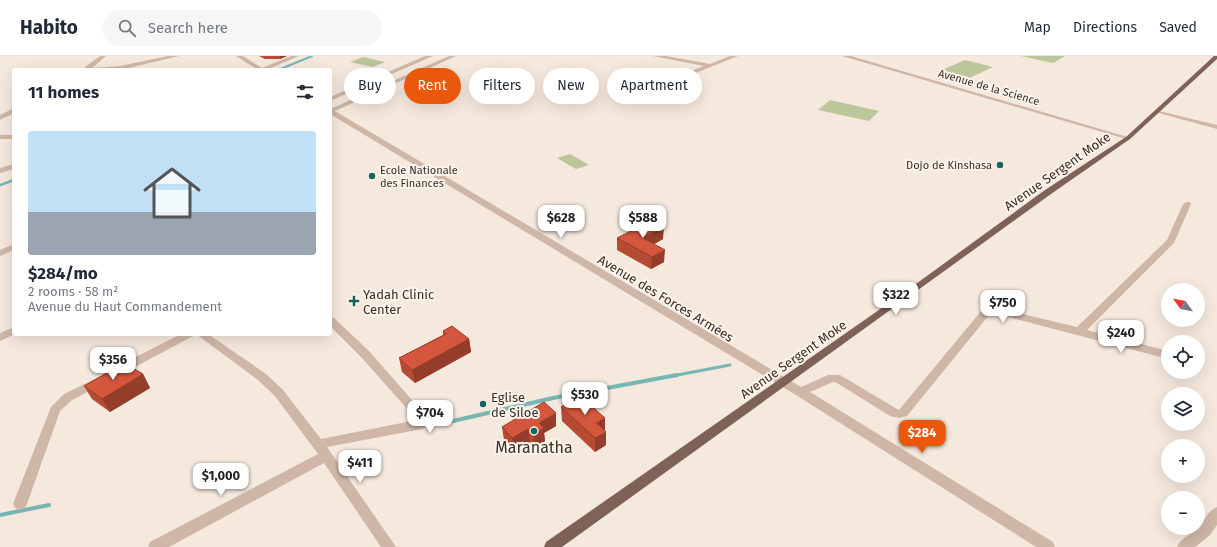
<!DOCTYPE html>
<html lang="en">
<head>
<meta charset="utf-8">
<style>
  :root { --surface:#fff; --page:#f6f6f7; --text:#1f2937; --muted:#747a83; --line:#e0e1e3; --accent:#ea580c }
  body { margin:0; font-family:"Fira Sans",sans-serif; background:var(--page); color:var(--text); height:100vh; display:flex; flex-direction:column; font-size:15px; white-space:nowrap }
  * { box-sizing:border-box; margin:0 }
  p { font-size:13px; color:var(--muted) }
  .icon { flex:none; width:22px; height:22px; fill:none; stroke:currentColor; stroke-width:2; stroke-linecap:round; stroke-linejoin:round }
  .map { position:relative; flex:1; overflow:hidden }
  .panel { position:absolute; left:12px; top:12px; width:320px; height:268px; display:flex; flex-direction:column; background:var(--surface); border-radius:4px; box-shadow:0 4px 16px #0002 }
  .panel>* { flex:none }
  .banner { position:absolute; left:344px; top:12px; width:380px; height:36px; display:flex; gap:8px }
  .needle { width:26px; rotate:303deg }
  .tools { position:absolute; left:1161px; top:227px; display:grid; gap:8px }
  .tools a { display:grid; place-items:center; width:44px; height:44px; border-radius:50%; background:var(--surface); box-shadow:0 4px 16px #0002; font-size:20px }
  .price { position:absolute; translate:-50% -34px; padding:0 9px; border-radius:8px; background:#fff; color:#222; font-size:13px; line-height:26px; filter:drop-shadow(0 1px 2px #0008) }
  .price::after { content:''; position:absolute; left:50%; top:24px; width:12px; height:9px; margin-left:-6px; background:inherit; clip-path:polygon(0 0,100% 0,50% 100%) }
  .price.selected { background:var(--accent); color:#fff }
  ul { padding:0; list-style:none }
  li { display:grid; align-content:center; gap:8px; height:212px; padding:0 16px }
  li+li { border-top:1px solid var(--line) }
  li span { display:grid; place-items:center; height:124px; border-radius:4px; color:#555 }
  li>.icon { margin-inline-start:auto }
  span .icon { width:72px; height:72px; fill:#fffc; stroke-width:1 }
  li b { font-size:17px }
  h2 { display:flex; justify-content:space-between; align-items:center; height:48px; padding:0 16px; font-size:17px }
  .pill { padding:0 14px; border-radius:18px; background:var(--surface); box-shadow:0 4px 16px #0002; font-size:14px; line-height:36px }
  .pill.selected { background:var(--accent); color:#fff }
  header { display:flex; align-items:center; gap:24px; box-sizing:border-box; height:56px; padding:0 20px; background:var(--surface); border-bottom:1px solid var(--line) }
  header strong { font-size:19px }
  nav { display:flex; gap:22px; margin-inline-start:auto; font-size:14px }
  .search { width:280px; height:36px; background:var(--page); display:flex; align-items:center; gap:10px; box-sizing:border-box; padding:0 14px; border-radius:22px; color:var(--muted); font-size:15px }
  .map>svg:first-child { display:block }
  .green { fill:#bbc69b }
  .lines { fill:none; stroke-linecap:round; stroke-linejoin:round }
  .stream-far3 { stroke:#78b6b4; stroke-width:2 }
  .stream-far2 { stroke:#78b6b4; stroke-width:2.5 }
  .stream-far1 { stroke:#78b6b4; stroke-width:3 }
  .stream { stroke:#78b6b4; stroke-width:4 }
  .minor { fill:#cfb7a7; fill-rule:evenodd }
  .major { fill:#7e6258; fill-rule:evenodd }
  .wall { fill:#b64b34 }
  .shaded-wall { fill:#943d2b }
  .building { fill:#d4573d; stroke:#943d2b }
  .poi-dot { fill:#186262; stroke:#fcf3ea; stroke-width:1.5 }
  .labels { text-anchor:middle; stroke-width:4; stroke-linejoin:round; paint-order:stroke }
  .far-street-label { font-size:11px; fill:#3b2d28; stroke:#fcf3ea }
  .far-poi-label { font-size:11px; fill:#3b2d28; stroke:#fcf3ea; text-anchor:end }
  .street-label { font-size:13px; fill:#3b2d28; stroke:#fcf3ea }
  .poi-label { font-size:13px; fill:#3b2d28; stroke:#fcf3ea; text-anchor:start }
  .near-poi-label { font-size:16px; fill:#3b2d28; stroke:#fcf3ea }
</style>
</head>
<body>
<header>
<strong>Habito</strong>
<div class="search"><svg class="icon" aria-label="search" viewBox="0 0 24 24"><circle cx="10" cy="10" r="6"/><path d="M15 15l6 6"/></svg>Search here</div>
<nav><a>Map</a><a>Directions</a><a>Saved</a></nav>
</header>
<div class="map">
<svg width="1217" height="491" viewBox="0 0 1217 491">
  <rect width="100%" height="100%" fill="#f5e8dd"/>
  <!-- green -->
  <g class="green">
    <path d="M 1021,0 L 1065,0 L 1053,7 Z"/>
    <path d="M 363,1 L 385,6 L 373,11 L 350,6 Z"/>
    <path d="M 965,4 L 993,11 L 965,24 L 937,16 Z"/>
    <path d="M 830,44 L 879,55 L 869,65 L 818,54 Z"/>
    <path d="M 570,98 L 589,109 L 576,113 L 557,102 Z"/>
  </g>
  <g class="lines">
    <!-- stream-far3 -->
    <path class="stream-far3" d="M 278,14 L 312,0"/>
    <!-- stream-far2 -->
    <path class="stream-far2" d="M 0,129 L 14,124"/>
    <!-- stream-far1 -->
    <path class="stream-far1" d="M 672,320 L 730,309"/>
    <!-- stream -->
    <g class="stream">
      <path d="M 440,368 L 553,342 L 677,319"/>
      <path d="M 0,459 L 49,449"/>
    </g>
    <!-- minor -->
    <g class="minor">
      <path d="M 100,0 L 106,0 L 92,12 L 120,10 L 168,0 L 179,0 L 120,14 L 81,14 Z"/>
      <path d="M 236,0 L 243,0 L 262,12 L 291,0 L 299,0 L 266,14 L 258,14 Z"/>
      <path d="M 425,0 L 433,0 L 330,45 L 330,41 Z"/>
      <path d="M 449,0 L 456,0 L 335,55 L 801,331 L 828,319 L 840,319 L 897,353 L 899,354 L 982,254 L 997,252 L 1077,271 L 1167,184 L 1183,148 L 1187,146 L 1190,146 L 1191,148 L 1174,187 L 1087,274 L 1168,295 L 1168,303 L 997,258 L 989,259 L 907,360 L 899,362 L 890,360 L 837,327 L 833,326 L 810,336 L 1053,486 L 1055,491 L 1036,491 L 796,339 L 330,58 L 330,53 Z"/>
      <path d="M 653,0 L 666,0 L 710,8 L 730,0 L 738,0 L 688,20 L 666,32 L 664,31 L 664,29 L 684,18 L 704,10 Z"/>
      <path d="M 842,0 L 851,0 L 1131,82 L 1126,83 Z"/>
      <path d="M 14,52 L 14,57 L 0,64 L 0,59 Z"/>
      <path d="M 1155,54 L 1217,69 L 1217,73 L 1155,56 Z"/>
      <rect x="0" y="79" width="14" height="4"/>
      <path d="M 14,108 L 14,113 L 0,117 L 0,112 Z"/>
      <path d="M 14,188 L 14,194 L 0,200 L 0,194 Z"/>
      <path d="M 330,261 L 334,262 L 370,296 L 431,366 L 429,369 L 422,373 L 327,391 L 396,491 L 381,491 L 324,407 L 169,491 L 148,491 L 150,486 L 318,398 L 275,340 L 258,324 L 196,278 L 208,278 L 266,318 L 283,334 L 321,383 L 417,364 L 362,302 L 330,270 Z"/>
      <path d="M 14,271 L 15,278 L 0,285 L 0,277 Z"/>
      <path d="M 181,278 L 194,278 L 193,280 L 120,319 L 112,319 L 110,316 L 112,313 Z"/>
      <path d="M 97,322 L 101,323 L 103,326 L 101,329 L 72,344 L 60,355 L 27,448 L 25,452 L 20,454 L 15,452 L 13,448 L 51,351 L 64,338 Z"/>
      <path d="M 1217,451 L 1217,469 L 1210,479 L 1195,491 L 1177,491 C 1181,481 1193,478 1200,470 C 1206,463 1208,454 1217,451 Z"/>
    </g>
    <!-- major -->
    <path class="major" d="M 1214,0 L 1217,0 L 1217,3 L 1130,83 L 1051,138 L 562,491 L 544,491 L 546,486 L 909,233 L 1045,134 L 1126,81 Z"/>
  </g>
  <!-- wall -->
  <g class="wall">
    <path d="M 259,0 L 287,0 L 280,3 L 265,3 Z"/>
    <path d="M 617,182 L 663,183 L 654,188 L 664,206 L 651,213 L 617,194 Z"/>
    <path d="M 443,275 L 469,283 L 471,296 L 415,327 L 402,316 L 399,302 L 443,279 Z"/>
    <path d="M 143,318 L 150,332 L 110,356 L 92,343 L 84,330 Z"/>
    <path d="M 561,351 L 606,389 L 595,396 L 562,365 Z"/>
    <path d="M 556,370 L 544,377 L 545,385 L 535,391 L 530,386 L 514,395 L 504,384 L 502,371 Z"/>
  </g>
  <!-- shaded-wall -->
  <g class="shaded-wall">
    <path d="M 280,0 L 287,0 L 280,3 Z"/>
    <path d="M 664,171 L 663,183 L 643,194 L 643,182 Z"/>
    <path d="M 665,194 L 664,206 L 651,213 L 652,201 Z"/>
    <path d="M 469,283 L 471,296 L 415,327 L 412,314 Z"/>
    <path d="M 143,318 L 150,332 L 110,356 L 102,343 Z"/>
    <path d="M 556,357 L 556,370 L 544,377 L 545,385 L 535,391 L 534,378 L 539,367 Z"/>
    <path d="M 605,362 L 605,375 L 596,367 Z"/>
    <path d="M 528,373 L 530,386 L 514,395 L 512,382 Z"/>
    <path d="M 606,376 L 606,389 L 595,396 L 595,382 Z"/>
  </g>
  <!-- building -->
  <g class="building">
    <path d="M 651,165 L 664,171 L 643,182 L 665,194 L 652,201 L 617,182 Z"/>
    <path d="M 452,270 L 469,283 L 412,314 L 399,302 L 446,278 L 443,275 Z"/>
    <path d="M 124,307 L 143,318 L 102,343 L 84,330 Z"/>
    <path d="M 580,340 L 605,362 L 596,367 L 606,376 L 595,382 L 561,351 Z"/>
    <path d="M 544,346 L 556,357 L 539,367 L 544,372 L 534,378 L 528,373 L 512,382 L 502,371 Z"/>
  </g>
  <!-- markers -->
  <g class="poi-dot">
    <circle cx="1000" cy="109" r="4"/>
    <circle cx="372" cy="120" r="4"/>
    <path d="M352 239h4v4h4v4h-4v4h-4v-4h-4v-4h4z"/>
    <circle cx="483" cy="348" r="4"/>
    <circle cx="534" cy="375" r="4"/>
  </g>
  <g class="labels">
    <!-- far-street labels -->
    <g class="far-street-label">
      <text transform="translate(989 31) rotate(16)" y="4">Avenue de la Science</text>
    </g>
    <!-- far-poi labels -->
    <g class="far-poi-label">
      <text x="992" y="113">Dojo de Kinshasa</text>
      <text x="380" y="118" text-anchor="start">Ecole Nationale<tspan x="380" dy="13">des Finances</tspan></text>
    </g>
    <!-- street labels -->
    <g class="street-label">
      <text transform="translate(1057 115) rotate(-35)" y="5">Avenue Sergent Moke</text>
      <text transform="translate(666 242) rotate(31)" y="5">Avenue des Forces Armées</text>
      <text transform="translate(793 303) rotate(-35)" y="5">Avenue Sergent Moke</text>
    </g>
    <!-- poi labels -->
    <g class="poi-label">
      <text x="363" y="243">Yadah Clinic<tspan x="363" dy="15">Center</tspan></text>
      <text x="491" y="346">Eglise<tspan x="491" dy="15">de Siloe</tspan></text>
    </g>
    <!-- near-poi labels -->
    <g class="near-poi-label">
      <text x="534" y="397">Maranatha</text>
    </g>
  </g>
</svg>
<div class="tools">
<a><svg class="needle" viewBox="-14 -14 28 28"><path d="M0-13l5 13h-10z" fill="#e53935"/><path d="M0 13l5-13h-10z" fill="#747a83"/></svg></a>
<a><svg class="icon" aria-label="locate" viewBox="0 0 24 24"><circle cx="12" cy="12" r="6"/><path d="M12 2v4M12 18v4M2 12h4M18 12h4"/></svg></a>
<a><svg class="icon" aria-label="layers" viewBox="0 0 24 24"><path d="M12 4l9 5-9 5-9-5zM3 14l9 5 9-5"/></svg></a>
<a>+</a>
<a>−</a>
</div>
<b class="price" style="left:561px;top:183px">$628</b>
<b class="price" style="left:643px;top:183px">$588</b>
<b class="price" style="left:896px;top:260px">$322</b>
<b class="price" style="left:1003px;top:268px">$750</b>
<b class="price" style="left:1121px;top:298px">$240</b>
<b class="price" style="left:113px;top:325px">$356</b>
<b class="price" style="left:585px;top:360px">$530</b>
<b class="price" style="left:430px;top:378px">$704</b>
<b class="price selected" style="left:922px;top:398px">$284</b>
<b class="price" style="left:360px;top:428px">$411</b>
<b class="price" style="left:221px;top:441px">$1,000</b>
<div class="banner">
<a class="pill">Buy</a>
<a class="pill selected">Rent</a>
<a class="pill">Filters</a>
<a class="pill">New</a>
<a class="pill">Apartment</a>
</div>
<section class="panel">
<h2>11 homes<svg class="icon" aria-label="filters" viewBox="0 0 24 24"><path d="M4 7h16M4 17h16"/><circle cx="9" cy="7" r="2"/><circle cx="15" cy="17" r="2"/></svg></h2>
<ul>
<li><span style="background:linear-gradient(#bfe0f5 65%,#9aa5b1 0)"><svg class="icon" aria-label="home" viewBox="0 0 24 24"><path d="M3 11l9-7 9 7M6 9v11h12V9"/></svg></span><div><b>$284/mo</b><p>2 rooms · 58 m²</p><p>Avenue du Haut Commandement</p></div></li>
</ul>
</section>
</div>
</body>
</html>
